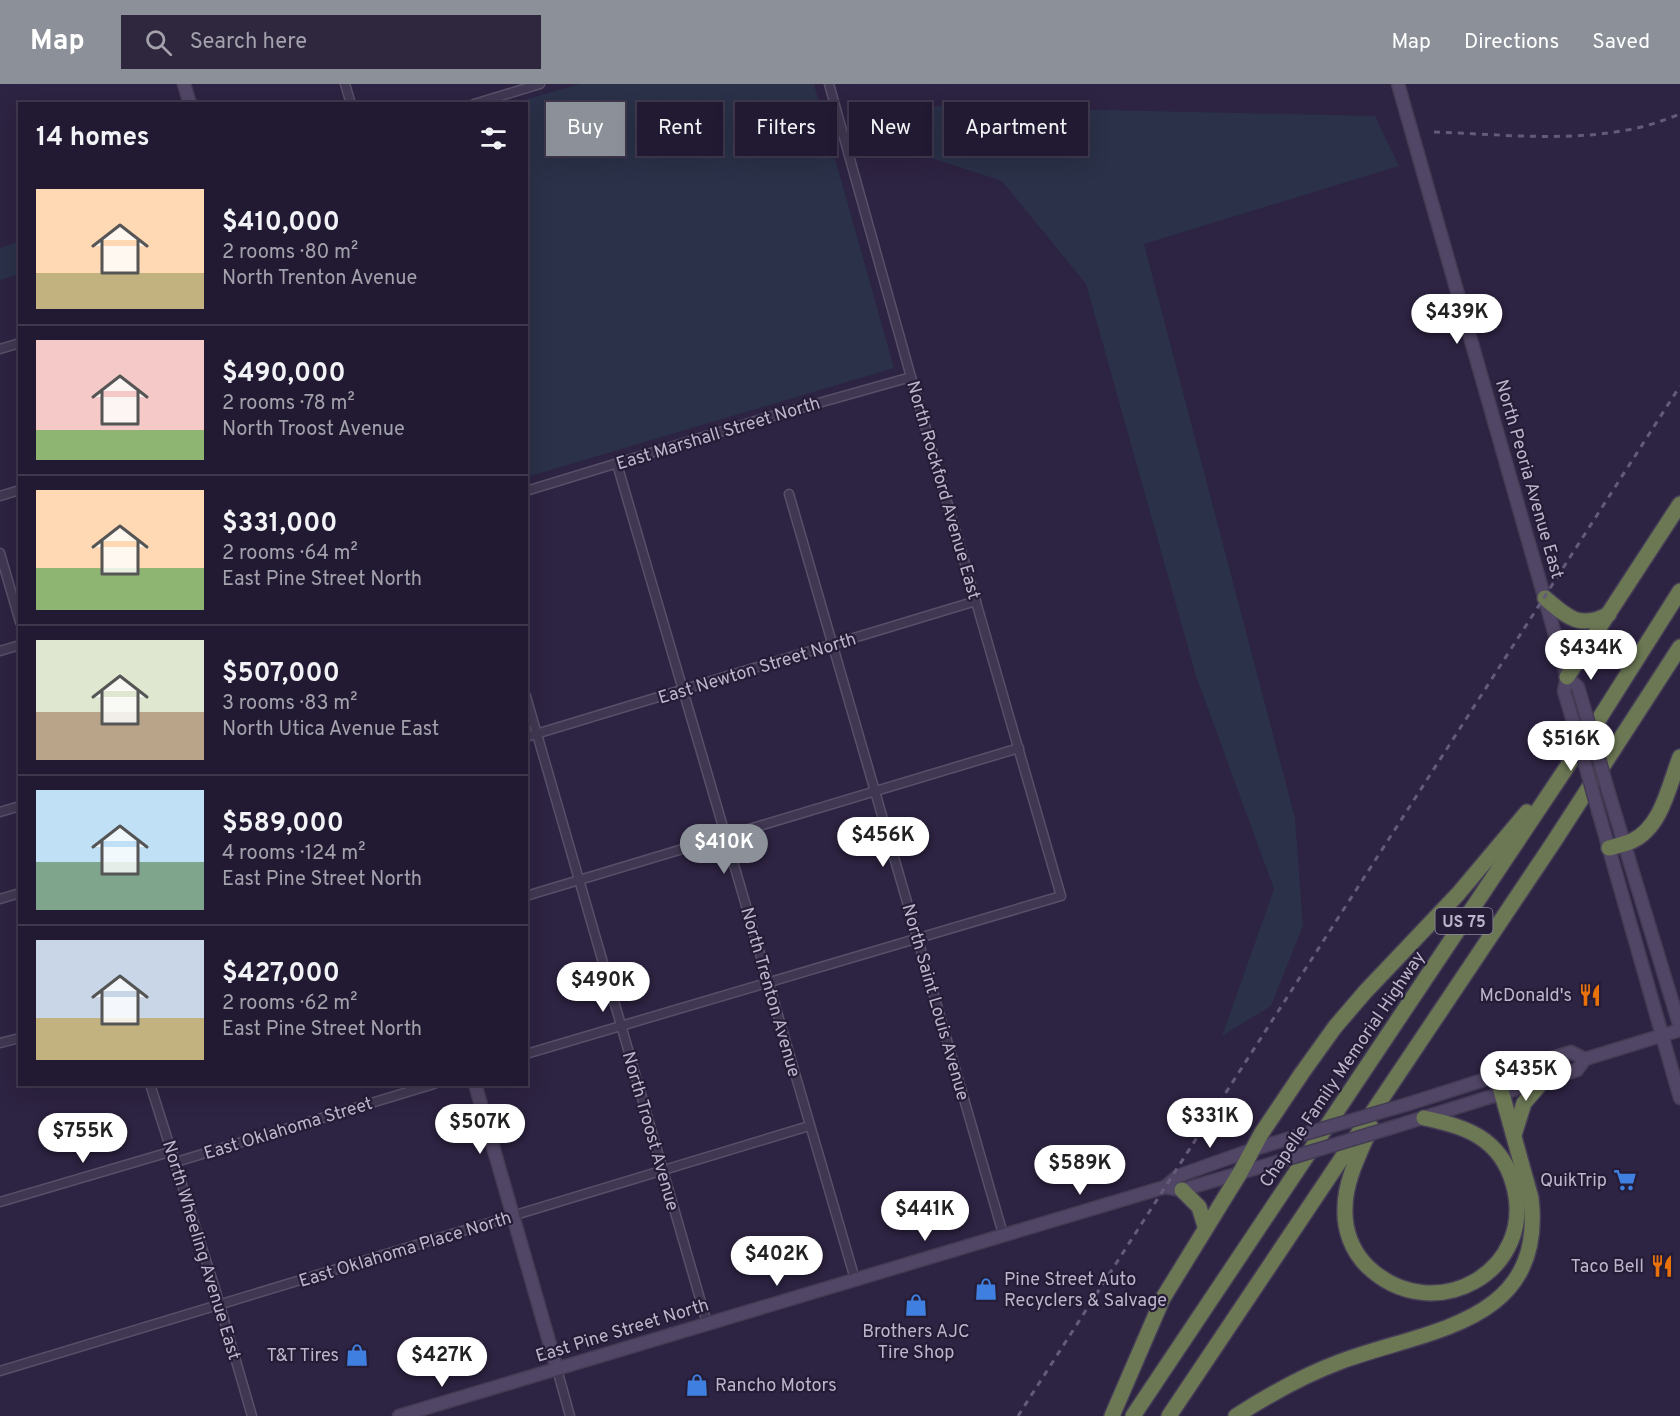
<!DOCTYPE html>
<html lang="en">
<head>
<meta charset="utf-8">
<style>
  :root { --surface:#221a32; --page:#2e273e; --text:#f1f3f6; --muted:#a2a1ac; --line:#3f384d; --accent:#8c9099 }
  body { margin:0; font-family:Overpass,sans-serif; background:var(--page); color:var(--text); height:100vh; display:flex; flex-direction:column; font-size:22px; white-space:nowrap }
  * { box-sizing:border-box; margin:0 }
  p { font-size:20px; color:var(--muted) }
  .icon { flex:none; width:33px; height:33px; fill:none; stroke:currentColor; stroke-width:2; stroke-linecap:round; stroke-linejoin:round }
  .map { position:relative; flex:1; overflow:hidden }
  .drawer { position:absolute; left:18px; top:18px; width:510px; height:984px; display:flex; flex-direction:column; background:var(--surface); border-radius:0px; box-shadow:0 6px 24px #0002,0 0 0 2px var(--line) }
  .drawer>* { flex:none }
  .banner { position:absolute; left:546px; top:18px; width:570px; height:54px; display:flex; gap:12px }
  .price { position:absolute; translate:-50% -51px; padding:0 14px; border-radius:21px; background:#fff; color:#222; font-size:20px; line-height:39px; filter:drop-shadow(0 2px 3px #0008) }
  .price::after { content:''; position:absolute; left:50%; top:36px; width:18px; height:14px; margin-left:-9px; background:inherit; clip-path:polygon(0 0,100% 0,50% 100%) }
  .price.current { background:var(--accent); color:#fff }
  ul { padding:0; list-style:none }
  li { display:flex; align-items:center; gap:18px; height:150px; padding:0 18px }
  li+li { border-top:2px solid var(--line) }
  li span { display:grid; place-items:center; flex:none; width:168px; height:120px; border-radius:0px; color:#555 }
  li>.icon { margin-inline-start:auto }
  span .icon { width:72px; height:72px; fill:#fffc; stroke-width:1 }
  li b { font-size:26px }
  h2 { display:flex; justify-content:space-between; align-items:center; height:72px; padding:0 18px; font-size:26px }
  .tag { padding:0 21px; border-radius:0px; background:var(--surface); box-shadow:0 6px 24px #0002,0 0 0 2px var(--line); font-size:21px; line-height:54px }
  .tag.current { background:var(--accent); color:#fff }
  header { display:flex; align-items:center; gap:36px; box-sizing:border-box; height:84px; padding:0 30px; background:var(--accent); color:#fff }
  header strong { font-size:28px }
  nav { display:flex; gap:33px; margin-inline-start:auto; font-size:21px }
  .search { width:420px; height:54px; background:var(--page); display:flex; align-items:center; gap:15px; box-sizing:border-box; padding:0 21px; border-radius:0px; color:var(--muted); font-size:22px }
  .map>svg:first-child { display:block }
  .green { fill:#2a3148 }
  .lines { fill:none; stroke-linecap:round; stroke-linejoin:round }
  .minor-casing { stroke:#585069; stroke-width:11 }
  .secondary-casing { stroke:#443c55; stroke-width:15 }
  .motorway-casing { stroke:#453d56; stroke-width:18 }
  .minor { stroke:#403852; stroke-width:8 }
  .secondary { stroke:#514665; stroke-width:12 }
  .motorway { stroke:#6c7854; stroke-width:15 }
  .rail { stroke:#645a79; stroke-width:3; stroke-dasharray:6 6; stroke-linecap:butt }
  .secondary-bridge-casing { stroke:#443c55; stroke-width:15; stroke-linecap:butt }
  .secondary-bridge { stroke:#514665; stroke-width:12 }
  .labels { text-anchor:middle; stroke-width:4.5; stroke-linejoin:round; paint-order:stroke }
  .shield { fill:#251d37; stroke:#8f879f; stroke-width:1.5 }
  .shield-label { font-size:16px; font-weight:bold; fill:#bdb5cc }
  .street-label { font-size:18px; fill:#bdb5cc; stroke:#251d37 }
  .poi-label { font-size:18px; fill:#bdb5cc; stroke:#251d37; text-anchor:end }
</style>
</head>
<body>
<header>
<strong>Map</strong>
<div class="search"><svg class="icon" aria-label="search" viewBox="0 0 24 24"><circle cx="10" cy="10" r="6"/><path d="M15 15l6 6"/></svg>Search here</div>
<nav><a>Map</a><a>Directions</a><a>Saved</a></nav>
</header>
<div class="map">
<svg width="1680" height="1332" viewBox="0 0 1680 1332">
  <rect width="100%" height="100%" fill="#2d2342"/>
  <!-- green -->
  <g class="green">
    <path d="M 580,0 L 814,0 L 894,284 L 527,393 L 526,20 L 513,19 Z"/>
    <path d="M 848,18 L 933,22 L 1375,32 L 1399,82 L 1144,160 L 1295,734 L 1303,842 L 1271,922 L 1222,952 L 1274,805 L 1196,592 L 1086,200 L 1002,97 L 856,49 Z"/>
    <path d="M 19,158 L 19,190 L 0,196 L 0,164 Z"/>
  </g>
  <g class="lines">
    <!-- minor casing -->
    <g class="minor-casing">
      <g id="minor">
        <path d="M 345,0 L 351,20"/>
        <path d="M 474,20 L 540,0"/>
        <path d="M 0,265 L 20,259"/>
        <path d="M 617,380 C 698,651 774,924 855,1195"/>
        <path d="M 526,407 L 762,335 L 911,293"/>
        <path d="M 789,410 L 1003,1150"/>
        <path d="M 0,412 L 20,406"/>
        <path d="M 0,469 L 20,538"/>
        <path d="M 0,567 L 20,561"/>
        <path d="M 526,612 L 707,1239"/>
        <path d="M 526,653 L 976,517"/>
        <path d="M 0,728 L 20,722"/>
        <path d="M 526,812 L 1019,664"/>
        <path d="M 0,815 L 20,809"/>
        <path d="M 0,959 L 20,954"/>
        <path d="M 526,970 L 1061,812 L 911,293 L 829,0"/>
        <path d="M 150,1000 L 216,1208 L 252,1332"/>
        <path d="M 176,1078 L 434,1000"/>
        <path d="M 0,1118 L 173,1067"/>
        <path d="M 557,1285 L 570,1332"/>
        <path d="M 0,1287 L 809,1042"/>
      </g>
    </g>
    <!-- secondary casing -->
    <g class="secondary-casing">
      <g id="secondary">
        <path d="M 184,0 L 190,20"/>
        <path d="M 1398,0 L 1567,593 L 1564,607 L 1573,637"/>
        <path d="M 1567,593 L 1578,603 L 1583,620"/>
        <path d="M 1610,713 L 1680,943"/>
        <path d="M 1599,730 L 1680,1014"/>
        <path d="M 475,1000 L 557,1285"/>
        <path d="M 1408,1020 L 1571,968 L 1585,975"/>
        <path d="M 1390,1044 L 1577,986 L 1585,975 L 1680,946"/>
        <path d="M 1165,1103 L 1178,1092 L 1251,1066 L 1294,1053"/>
        <path d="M 399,1332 L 1165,1103 L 1182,1106 L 1277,1078"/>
      </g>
    </g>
    <!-- motorway casing -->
    <g class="motorway-casing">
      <g id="motorway">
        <path d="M 1545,514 C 1567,533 1580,546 1609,530"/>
        <path d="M 1567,593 L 1680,420"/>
        <path d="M 1609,764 C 1616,762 1625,760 1632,757 C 1662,743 1669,701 1680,673"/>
        <path d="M 1371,1043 C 1360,1069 1345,1096 1345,1124 C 1344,1146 1352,1167 1367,1182 C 1433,1246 1539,1187 1513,1099 C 1500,1054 1465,1042 1424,1034"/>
        <path d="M 1514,1051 L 1524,1019 L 1542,998"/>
        <path d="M 1182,1106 L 1199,1123 L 1205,1142"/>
        <path d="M 1112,1332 L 1163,1214 L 1240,1089 L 1261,1050 L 1302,989 L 1335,943 L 1365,908 L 1458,810 L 1527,728"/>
        <path d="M 1133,1332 L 1599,635 L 1680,507"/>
        <path d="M 1169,1332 L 1553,759 L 1680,563"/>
        <path d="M 1236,1332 C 1270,1310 1304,1291 1342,1277 C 1429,1245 1546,1240 1531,1114 L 1497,992"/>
      </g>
    </g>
    <!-- minor -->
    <use href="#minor" class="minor"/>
    <!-- secondary -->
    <use href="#secondary" class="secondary"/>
    <!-- motorway -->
    <use href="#motorway" class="motorway"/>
    <!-- rail -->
    <g class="rail">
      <path d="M 1434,48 C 1497,50 1564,58 1627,46 C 1645,43 1662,37 1680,30"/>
      <path d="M 1018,1332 L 1680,302"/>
    </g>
    <!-- secondary-bridge casing -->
    <g class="secondary-bridge-casing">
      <g id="secondary-bridge">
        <path d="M 1583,620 L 1610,713"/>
        <path d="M 1573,637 L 1599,730"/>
        <path d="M 1294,1053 L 1408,1020"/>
        <path d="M 1277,1078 L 1390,1044"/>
      </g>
    </g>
    <!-- secondary-bridge -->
    <use href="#secondary-bridge" class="secondary-bridge"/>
  </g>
  <!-- icons -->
  <defs>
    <g id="restaurant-bare" transform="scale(1.8)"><path d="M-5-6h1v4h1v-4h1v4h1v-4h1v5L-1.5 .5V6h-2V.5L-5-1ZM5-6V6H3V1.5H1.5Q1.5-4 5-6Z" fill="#e8710a" stroke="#251d37" stroke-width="2.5" paint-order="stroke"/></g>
    <g id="supermarket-bare" transform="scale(1.8)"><path d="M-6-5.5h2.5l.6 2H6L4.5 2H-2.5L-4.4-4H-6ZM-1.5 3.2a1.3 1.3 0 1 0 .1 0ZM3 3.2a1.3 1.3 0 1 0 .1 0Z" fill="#3f7fe0" stroke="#251d37" stroke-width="2.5" paint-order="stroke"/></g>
    <g id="shop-bare" transform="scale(1.8)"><path d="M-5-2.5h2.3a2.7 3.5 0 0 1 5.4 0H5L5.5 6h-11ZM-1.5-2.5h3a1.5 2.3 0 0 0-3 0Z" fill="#3f7fe0" stroke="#251d37" stroke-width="2.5" paint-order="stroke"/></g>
  </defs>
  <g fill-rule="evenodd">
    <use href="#restaurant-bare" x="1590" y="911"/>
    <use href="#supermarket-bare" x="1625" y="1096"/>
    <use href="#restaurant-bare" x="1662" y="1182"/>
    <use href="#shop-bare" x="986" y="1205"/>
    <use href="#shop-bare" x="916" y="1221"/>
    <use href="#shop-bare" x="357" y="1271"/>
    <use href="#shop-bare" x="697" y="1301"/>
  </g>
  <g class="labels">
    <!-- shield labels -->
    <rect class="shield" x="1435.5" y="824" width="57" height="26" rx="4.5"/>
    <g class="shield-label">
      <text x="1464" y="843">US 75</text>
    </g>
    <!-- street labels -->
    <g class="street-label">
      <text transform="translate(718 349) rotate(-17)" y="6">East Marshall Street North</text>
      <text transform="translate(1530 395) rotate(74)" y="6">North Peoria Avenue East</text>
      <text transform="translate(944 406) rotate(74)" y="6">North Rockford Avenue East</text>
      <text transform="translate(757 584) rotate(-17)" y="6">East Newton Street North</text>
      <text transform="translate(771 908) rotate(74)" y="6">North Trenton Avenue</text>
      <text transform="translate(936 918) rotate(74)" y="6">North Saint Louis Avenue</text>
      <text transform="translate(1342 985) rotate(-56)" y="6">Chapelle Family Memorial Highway</text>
      <text transform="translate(288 1044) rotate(-17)" y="6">East Oklahoma Street</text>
      <text transform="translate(651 1047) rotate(74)" y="6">North Troost Avenue</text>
      <text transform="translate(405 1165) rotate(-17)" y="6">East Oklahoma Place North</text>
      <text transform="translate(202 1166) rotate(73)" y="6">North Wheeling Avenue East</text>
      <text transform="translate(622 1246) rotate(-17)" y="6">East Pine Street North</text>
    </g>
    <!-- poi labels -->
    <g class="poi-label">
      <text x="1572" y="917">McDonald's</text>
      <text x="1607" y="1102">QuikTrip</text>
      <text x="1644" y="1188">Taco Bell</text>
      <text x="1004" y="1201" text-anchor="start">Pine Street Auto<tspan x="1004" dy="21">Recyclers &amp; Salvage</tspan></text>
      <text x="916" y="1253" text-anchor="middle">Brothers AJC<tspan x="916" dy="21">Tire Shop</tspan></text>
      <text x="339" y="1277">T&amp;T Tires</text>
      <text x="715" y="1307" text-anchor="start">Rancho Motors</text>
    </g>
  </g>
</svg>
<b class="price" style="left:1457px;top:261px">$439K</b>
<b class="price" style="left:1591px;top:597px">$434K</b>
<b class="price" style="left:1571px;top:688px">$516K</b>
<b class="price" style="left:883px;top:784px">$456K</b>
<b class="price current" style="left:724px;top:791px">$410K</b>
<b class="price" style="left:603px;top:929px">$490K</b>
<b class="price" style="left:1526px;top:1018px">$435K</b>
<b class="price" style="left:1210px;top:1065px">$331K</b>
<b class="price" style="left:480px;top:1071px">$507K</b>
<b class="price" style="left:83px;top:1080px">$755K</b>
<b class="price" style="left:1080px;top:1112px">$589K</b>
<b class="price" style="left:925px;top:1158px">$441K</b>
<b class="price" style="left:777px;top:1203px">$402K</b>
<b class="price" style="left:442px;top:1304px">$427K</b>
<div class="banner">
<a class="tag current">Buy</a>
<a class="tag">Rent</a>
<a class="tag">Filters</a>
<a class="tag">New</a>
<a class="tag">Apartment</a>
</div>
<section class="drawer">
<h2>14 homes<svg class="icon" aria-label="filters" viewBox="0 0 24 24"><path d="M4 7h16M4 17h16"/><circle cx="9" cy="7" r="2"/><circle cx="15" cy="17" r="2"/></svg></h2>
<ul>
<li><span style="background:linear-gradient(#ffd9b3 70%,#c2b280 0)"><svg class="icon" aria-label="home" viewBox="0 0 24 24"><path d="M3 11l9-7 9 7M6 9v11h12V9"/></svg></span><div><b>$410,000</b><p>2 rooms · 80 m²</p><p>North Trenton Avenue</p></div></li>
<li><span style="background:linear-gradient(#f6c9c9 75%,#8fb573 0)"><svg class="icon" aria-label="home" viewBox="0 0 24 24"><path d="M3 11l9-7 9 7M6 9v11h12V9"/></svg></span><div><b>$490,000</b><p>2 rooms · 78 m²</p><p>North Troost Avenue</p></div></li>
<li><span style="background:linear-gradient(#ffd9b3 65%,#8fb573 0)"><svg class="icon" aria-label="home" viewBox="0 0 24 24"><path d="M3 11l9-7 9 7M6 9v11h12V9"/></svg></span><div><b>$331,000</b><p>2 rooms · 64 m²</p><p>East Pine Street North</p></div></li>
<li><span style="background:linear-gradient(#dfe7d0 60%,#b9a48a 0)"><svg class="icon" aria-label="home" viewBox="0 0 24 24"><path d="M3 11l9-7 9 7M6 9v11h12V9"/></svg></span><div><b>$507,000</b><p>3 rooms · 83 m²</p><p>North Utica Avenue East</p></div></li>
<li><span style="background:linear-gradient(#bfe0f5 60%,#7fa58c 0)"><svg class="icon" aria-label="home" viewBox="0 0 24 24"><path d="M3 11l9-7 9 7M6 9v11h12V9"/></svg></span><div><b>$589,000</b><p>4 rooms · 124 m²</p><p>East Pine Street North</p></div></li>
<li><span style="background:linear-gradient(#c9d6e8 65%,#c2b280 0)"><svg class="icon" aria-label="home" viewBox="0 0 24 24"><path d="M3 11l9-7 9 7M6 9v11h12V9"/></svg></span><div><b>$427,000</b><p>2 rooms · 62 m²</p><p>East Pine Street North</p></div></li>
</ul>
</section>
</div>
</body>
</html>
